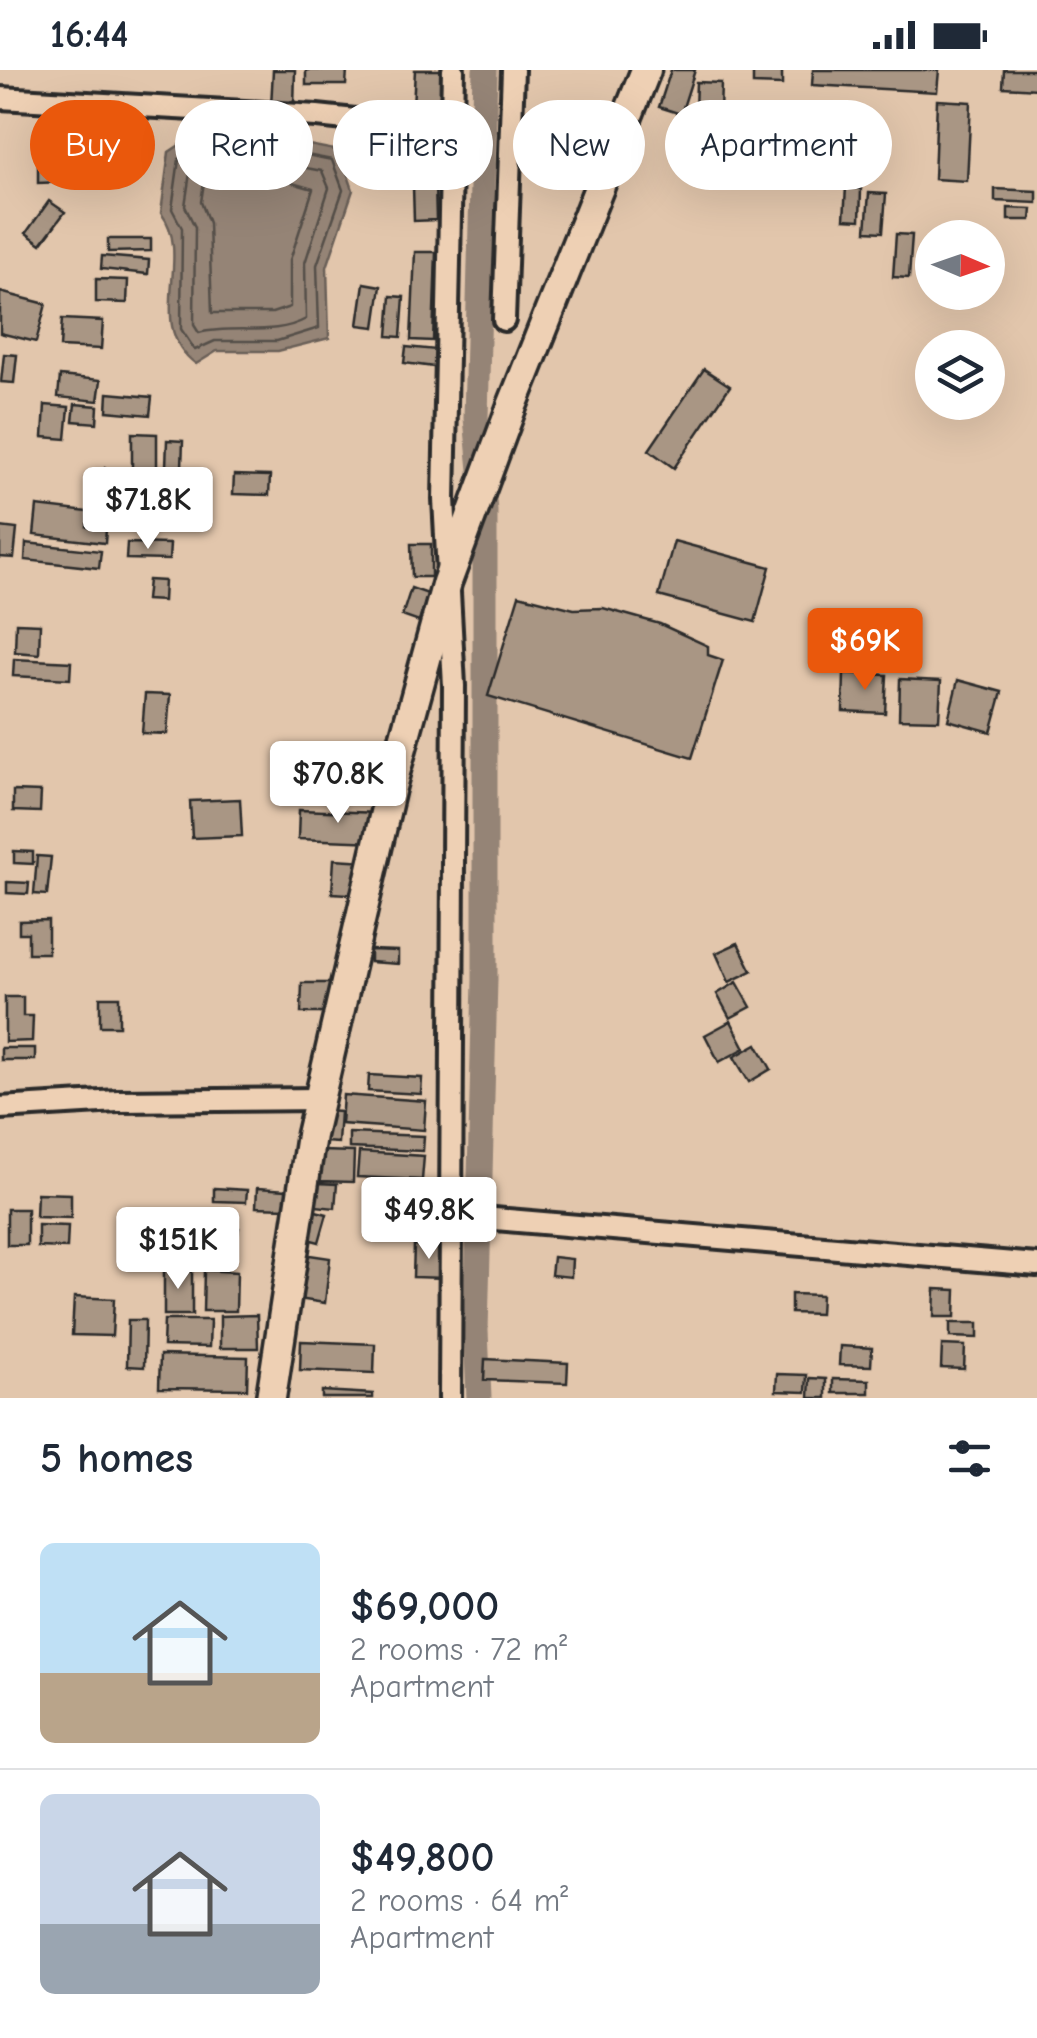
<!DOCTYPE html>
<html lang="en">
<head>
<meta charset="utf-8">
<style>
  :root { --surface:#fff; --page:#f6f6f7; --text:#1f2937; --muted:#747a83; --line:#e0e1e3; --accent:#ea580c }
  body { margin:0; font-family:"Comic Neue",sans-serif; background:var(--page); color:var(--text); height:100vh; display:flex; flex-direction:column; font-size:38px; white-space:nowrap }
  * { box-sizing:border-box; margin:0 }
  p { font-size:32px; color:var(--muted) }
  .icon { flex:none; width:55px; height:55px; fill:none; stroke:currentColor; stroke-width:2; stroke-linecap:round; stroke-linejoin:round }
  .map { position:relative; height:1328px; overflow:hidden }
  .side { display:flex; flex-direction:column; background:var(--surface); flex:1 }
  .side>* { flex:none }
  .top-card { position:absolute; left:30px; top:30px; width:978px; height:90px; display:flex; gap:20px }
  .needle { width:65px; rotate:92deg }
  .controls { position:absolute; left:915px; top:150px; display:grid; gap:20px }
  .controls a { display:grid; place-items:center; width:90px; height:90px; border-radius:50%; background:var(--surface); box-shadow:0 10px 40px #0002; font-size:50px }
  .price { position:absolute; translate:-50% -85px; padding:0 22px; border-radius:10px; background:#fff; color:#222; font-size:32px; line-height:65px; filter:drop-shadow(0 2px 5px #0008) }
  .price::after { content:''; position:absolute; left:50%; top:60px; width:30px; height:22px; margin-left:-15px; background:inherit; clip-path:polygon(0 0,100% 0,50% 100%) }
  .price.on { background:var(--accent); color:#fff }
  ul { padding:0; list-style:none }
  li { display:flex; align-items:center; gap:30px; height:250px; padding:0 40px }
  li+li { border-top:2px solid var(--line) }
  li span { display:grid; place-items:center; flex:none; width:280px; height:200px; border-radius:15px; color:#555 }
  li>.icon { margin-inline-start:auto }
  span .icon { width:120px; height:120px; fill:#fffc; stroke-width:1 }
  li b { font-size:42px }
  h2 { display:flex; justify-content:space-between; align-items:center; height:120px; padding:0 40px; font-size:42px }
  .pill { padding:0 35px; border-radius:45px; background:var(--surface); box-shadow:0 10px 40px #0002; font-size:35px; line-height:90px }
  .pill.on { background:var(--accent); color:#fff }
  .status { display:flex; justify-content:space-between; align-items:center; height:70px; padding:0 50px; background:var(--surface); direction:ltr }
  .status svg { height:28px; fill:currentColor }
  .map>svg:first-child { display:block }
  .water { fill:#958476; stroke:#6b6058; stroke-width:2.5 }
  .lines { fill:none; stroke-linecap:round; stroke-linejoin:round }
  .shore { stroke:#554f49; stroke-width:2.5 }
  .canal { stroke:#958476; stroke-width:25 }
  .building { fill:#a99684; stroke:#2b2b2b; stroke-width:2.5 }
  .street-casing { stroke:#2b2b2b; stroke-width:28 }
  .secondary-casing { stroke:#2b2b2b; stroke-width:35 }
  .street { stroke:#eed0b4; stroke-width:20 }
  .secondary { stroke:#eed0b4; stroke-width:28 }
</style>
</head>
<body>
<div class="status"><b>16:44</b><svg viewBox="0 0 49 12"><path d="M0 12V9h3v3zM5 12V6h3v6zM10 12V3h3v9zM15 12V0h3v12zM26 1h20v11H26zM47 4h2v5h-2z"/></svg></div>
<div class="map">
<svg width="1037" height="1328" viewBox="0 0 1037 1328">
  <rect width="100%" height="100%" fill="#e2c6ac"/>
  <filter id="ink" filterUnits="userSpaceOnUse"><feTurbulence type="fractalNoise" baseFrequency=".01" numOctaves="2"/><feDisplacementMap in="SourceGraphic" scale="20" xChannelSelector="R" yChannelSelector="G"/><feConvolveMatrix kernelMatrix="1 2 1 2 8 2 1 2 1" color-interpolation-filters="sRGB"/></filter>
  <g filter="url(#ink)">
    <!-- water -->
    <path class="water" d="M 190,68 L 212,72 L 273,68 L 340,81 L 353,120 L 327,197 L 329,268 L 278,281 L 217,281 L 196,294 C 143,255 195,187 161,143 L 169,82 Z"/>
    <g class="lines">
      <!-- shore -->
      <g class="shore">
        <path d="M 271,78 L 332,90 L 343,120 L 317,195 L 319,258 L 277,271 L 215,271 L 195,280 L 181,259 L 182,158 L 172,139 L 179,89 L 193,79 Z"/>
        <path d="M 270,91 L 322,101 L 329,118 L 305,193 L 306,249 C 274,267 233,254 199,263 L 194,255 L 195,157 L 185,136 L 191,96 L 197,92 Z"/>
        <path d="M 268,106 L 313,119 L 290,190 L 290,237 L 272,243 L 212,243 L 209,153 L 201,132 L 204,112 Z"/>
      </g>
      <!-- canal -->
      <path class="canal" d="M 479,1328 L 476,1261 L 485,910 L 485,441 L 476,348 L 485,0"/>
    </g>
    <!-- building -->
    <g class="building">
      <path d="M 273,0 L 295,0 L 294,38 L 271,36 Z"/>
      <path d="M 306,0 L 347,0 L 346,15 L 306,15 Z"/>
      <path d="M 415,0 L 442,0 L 440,39 L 413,37 Z"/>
      <path d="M 671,0 L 695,0 L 681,44 L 659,37 Z"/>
      <path d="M 753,0 L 782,0 L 782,15 L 753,14 Z"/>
      <path d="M 813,0 L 939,0 L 937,22 L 812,15 Z"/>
      <path d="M 1004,0 L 1037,0 L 1037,19 L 1003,17 Z"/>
      <path d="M 696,12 L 721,13 L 720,42 L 695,41 Z"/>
      <path d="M 937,30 L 971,32 L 967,111 L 934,109 Z"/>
      <path d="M 380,81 L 405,87 L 400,111 L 375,107 Z"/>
      <path d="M 38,96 L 64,96 L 64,112 L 38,113 Z"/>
      <path d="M 435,114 L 436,150 L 414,151 L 413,116 Z"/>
      <path d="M 846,117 L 861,119 L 860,150 L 844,149 Z"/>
      <path d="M 995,119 L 1037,121 L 1037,133 L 995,131 Z"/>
      <path d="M 869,123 L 886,124 L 883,162 L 866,161 Z"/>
      <path d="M 49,131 L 65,142 L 41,174 L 26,163 Z"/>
      <path d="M 1008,138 L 1032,139 L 1031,150 L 1008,150 Z"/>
      <path d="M 896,164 L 912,165 L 909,208 L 893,207 Z"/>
      <path d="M 108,169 L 151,169 L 151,181 L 108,182 Z"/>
      <path d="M 415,182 L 436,182 L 433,271 L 411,270 Z"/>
      <rect x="923" y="183" width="9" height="38"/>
      <path d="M 102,186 L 149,190 L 148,204 L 101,199 Z"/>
      <path d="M 96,209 L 128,210 L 127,233 L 96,232 Z"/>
      <path d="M 364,213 L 381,216 L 375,257 L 358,255 Z"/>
      <path d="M 0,222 L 46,234 L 36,272 L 0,263 Z"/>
      <path d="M 391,226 L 404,227 L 401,267 L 388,266 Z"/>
      <path d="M 62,249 L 103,251 L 101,279 L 60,277 Z"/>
      <path d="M 406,277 L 437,280 L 434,297 L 404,293 Z"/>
      <path d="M 4,284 L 17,285 L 14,313 L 1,312 Z"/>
      <path d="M 704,299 L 730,316 L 674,398 L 649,380 Z"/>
      <path d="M 60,306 L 101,310 L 98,331 L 58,327 Z"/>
      <path d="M 108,323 L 152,327 L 150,345 L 107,341 Z"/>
      <path d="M 75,334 L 98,336 L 97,353 L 73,351 Z"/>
      <path d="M 45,335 L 69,337 L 66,369 L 43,367 Z"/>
      <path d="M 132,363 L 157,364 L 157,401 L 132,400 Z"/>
      <path d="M 167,370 L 183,371 L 182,397 L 166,397 Z"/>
      <path d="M 105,398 L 117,402 L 106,440 L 94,436 Z"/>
      <path d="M 234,405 L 270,406 L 269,425 L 233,424 Z"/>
      <path d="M 121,406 L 133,409 L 127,434 L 115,432 Z"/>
      <path d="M 143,406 L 178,407 L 178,427 L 143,426 Z"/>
      <path d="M 37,436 L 88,442 L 87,457 L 106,459 L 105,473 L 34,465 Z"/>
      <path d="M 0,457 L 17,459 L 14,488 L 0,487 Z"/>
      <path d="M 674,471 L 770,497 L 755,552 L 659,526 Z"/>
      <path d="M 26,473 L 101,481 L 99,498 L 25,490 Z"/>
      <path d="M 127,473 L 170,474 L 169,490 L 126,489 Z"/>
      <path d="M 411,474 L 431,474 L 431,507 L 412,507 Z"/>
      <path d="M 148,510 L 164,511 L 163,531 L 146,530 Z"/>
      <path d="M 411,518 L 428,524 L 419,552 L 402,546 Z"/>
      <path d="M 519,525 L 574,539 L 603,538 L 660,554 L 708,576 L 708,585 L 723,590 L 692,688 L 488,626 Z"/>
      <path d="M 16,553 L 40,554 L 39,584 L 15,582 Z"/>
      <path d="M 14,589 L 71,592 L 70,609 L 13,606 Z"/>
      <path d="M 844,603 L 887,605 L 885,643 L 843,641 Z"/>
      <path d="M 900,609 L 941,611 L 939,650 L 899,649 Z"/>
      <path d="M 958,610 L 1002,622 L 991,662 L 948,650 Z"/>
      <path d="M 145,624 L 170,625 L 167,664 L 142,663 Z"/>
      <path d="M 13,721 L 41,722 L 40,742 L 13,741 Z"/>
      <path d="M 240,729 L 242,766 L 192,768 L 190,731 Z"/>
      <path d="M 299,740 L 379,743 L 378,772 L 298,769 Z"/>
      <path d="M 14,781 L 33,782 L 33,794 L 14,793 Z"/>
      <path d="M 37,786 L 51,787 L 47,825 L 34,824 Z"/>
      <path d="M 334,789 L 366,791 L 364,825 L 332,823 Z"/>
      <path d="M 7,812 L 29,813 L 28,824 L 7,823 Z"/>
      <path d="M 48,850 L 48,883 L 28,883 L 28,863 L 19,863 L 19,851 Z"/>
      <path d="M 738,873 L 752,901 L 729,912 L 716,883 Z"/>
      <path d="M 370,880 L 398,881 L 398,894 L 370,892 Z"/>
      <path d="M 737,912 L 751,937 L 730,948 L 717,924 Z"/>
      <path d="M 302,913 L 330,913 L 330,943 L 301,943 Z"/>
      <path d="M 5,927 L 23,927 L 23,946 L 33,946 L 32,971 L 5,972 Z"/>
      <rect x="100" y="927" width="19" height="29"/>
      <path d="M 731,951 L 745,978 L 719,992 L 705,965 Z"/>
      <path d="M 757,974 L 771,999 L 749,1012 L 734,987 Z"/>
      <rect x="1" y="978" width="34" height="12"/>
      <path d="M 369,1005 L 422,1008 L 421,1024 L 368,1021 Z"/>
      <path d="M 343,1025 L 426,1031 L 424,1060 L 341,1054 Z"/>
      <path d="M 327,1041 L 340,1042 L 338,1073 L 325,1072 Z"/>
      <path d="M 349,1063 L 424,1066 L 423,1081 L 349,1078 Z"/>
      <path d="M 321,1081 L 354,1082 L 353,1112 L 320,1111 Z"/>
      <path d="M 359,1082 L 424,1086 L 422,1110 L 357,1107 Z"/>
      <path d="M 317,1113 L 337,1114 L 335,1138 L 315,1136 Z"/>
      <path d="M 214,1118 L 247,1120 L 246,1132 L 214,1131 Z"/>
      <path d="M 257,1118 L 287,1120 L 286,1138 L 256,1137 Z"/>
      <path d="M 37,1123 L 71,1124 L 71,1148 L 36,1147 Z"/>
      <rect x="7" y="1139" width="20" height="36"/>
      <path d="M 312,1140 L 327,1144 L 319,1172 L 304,1168 Z"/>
      <path d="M 202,1152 L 239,1158 L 234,1190 L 198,1184 Z"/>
      <path d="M 38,1155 L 68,1156 L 67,1178 L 38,1177 Z"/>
      <path d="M 414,1175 L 446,1177 L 445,1208 L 413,1207 Z"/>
      <path d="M 303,1184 L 330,1188 L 325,1233 L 298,1229 Z"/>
      <path d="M 553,1187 L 572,1189 L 571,1207 L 551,1205 Z"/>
      <rect x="164" y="1200" width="28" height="45"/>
      <path d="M 204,1200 L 237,1202 L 236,1241 L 203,1241 Z"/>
      <path d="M 935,1219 L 956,1220 L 955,1247 L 934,1247 Z"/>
      <path d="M 791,1224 L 821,1225 L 820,1244 L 791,1243 Z"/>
      <path d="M 74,1227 L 114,1229 L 112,1266 L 72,1265 Z"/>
      <path d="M 257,1245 L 258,1278 L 220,1278 L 220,1246 Z"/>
      <path d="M 128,1250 L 145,1250 L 144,1297 L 127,1296 Z"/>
      <path d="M 164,1250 L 210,1250 L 209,1277 L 163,1276 Z"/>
      <path d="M 950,1253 L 978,1253 L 978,1268 L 950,1267 Z"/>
      <path d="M 301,1271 L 375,1274 L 374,1303 L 300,1300 Z"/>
      <path d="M 942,1275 L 965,1276 L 964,1299 L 941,1298 Z"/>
      <path d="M 840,1276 L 872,1278 L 871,1296 L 839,1295 Z"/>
      <path d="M 160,1285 L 248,1287 L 247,1319 L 159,1318 Z"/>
      <path d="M 485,1289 L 568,1293 L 567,1313 L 484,1310 Z"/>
      <path d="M 777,1304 L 807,1305 L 806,1322 L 776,1321 Z"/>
      <path d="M 810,1308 L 826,1309 L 826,1328 L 809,1328 Z"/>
      <path d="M 833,1309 L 869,1310 L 869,1323 L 833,1323 Z"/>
      <path d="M 322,1321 L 373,1324 L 373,1328 L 322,1328 Z"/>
    </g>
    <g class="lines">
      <!-- street casing -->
      <g class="street-casing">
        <g id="street">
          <path d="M 0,28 L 317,46 L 451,60"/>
          <path d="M 504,250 L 513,0"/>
          <path d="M 0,1038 L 118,1031 L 319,1029"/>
          <path d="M 448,1145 L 1037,1195"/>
          <path d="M 450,1328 L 454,616 L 444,429 L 453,0"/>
        </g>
      </g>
      <!-- secondary casing -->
      <g class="secondary-casing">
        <path id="secondary" d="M 271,1328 L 311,1065 L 390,721 L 447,512 L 512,336 L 646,0"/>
      </g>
      <!-- street -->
      <use href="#street" class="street"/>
      <!-- secondary -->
      <use href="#secondary" class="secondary"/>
    </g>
  </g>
</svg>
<div class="controls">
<a><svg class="needle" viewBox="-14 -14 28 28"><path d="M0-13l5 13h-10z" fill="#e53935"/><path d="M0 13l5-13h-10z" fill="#747a83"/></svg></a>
<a><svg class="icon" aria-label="layers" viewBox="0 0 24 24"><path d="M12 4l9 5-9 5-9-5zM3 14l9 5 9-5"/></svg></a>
</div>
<b class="price" style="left:148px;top:482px">$71.8K</b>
<b class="price on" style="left:865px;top:623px">$69K</b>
<b class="price" style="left:338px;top:756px">$70.8K</b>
<b class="price" style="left:429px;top:1192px">$49.8K</b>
<b class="price" style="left:178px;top:1222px">$151K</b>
<div class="top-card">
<a class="pill on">Buy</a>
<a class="pill">Rent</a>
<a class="pill">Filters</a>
<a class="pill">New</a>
<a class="pill">Apartment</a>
</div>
</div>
<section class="side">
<h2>5 homes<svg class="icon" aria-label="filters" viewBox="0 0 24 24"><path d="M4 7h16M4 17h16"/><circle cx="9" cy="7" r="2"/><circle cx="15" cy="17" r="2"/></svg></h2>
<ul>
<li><span style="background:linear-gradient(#bfe0f5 65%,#b9a48a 0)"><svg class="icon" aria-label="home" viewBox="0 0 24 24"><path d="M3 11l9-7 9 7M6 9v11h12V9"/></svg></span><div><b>$69,000</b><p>2 rooms · 72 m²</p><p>Apartment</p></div></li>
<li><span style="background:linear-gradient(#c9d6e8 65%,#9aa5b1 0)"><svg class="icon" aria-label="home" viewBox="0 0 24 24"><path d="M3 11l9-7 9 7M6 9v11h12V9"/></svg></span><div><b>$49,800</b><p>2 rooms · 64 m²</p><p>Apartment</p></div></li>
</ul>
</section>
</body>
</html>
